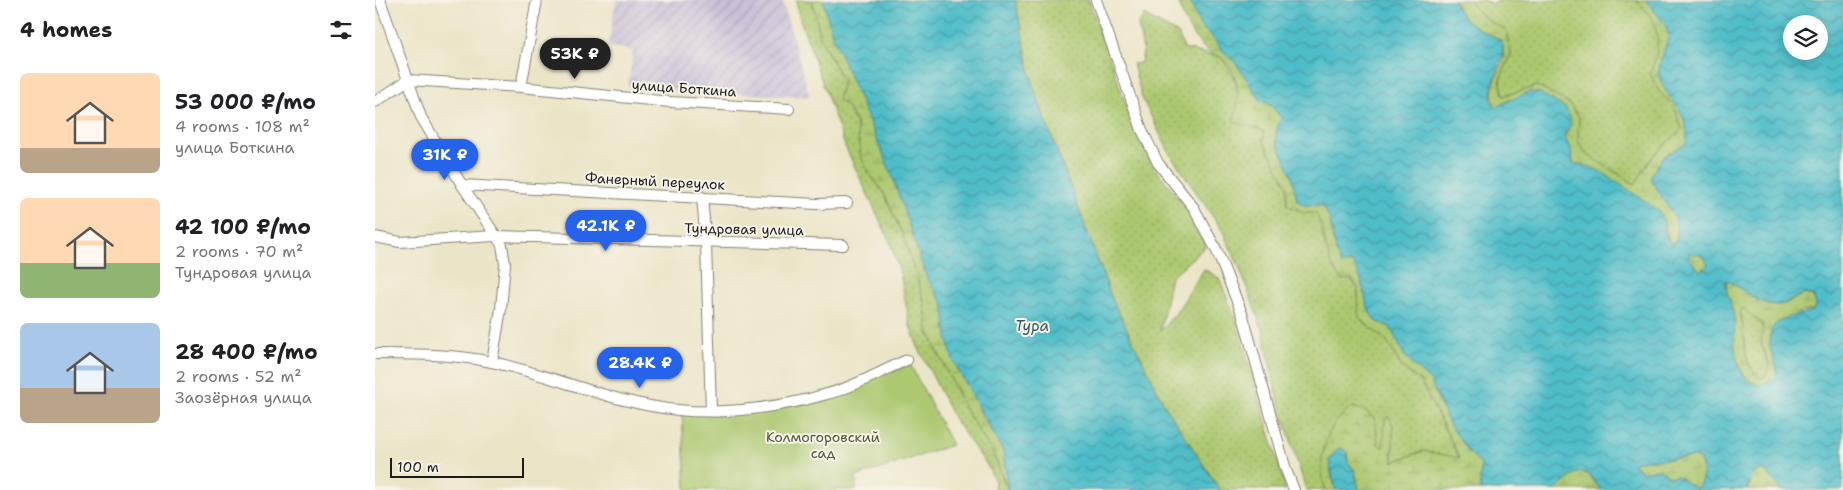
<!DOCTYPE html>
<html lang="en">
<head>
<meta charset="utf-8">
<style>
  :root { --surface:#fff; --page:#f6f6f6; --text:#202124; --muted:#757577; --accent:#2563eb }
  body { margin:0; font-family:"Shantell Sans",sans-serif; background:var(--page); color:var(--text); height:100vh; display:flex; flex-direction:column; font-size:19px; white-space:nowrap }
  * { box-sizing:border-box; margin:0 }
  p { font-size:16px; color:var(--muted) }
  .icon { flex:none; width:28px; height:28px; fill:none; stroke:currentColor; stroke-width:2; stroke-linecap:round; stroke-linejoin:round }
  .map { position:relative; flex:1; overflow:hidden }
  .sheet { display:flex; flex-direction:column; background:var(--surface); width:375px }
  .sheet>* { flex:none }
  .tools { position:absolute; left:1408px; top:15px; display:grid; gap:10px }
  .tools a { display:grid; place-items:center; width:45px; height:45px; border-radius:50%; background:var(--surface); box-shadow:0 2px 12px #0003; font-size:25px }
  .scale { position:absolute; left:15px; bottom:12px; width:134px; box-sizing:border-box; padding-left:5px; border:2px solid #1c1c1c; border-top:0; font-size:14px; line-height:18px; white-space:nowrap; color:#1c1c1c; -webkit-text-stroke:4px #f7f3e8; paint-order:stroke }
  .price { position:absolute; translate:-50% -42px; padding:0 11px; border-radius:18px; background:var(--accent); color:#fff; font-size:16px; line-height:32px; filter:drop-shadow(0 1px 2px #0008) }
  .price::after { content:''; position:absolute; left:50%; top:30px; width:15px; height:11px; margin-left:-8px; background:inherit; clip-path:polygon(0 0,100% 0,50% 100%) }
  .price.selected { background:#222; color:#fff }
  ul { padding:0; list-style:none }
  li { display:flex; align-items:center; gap:15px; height:125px; padding:0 20px }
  li span { display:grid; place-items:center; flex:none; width:140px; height:100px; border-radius:8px; color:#555 }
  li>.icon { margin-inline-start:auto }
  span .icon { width:60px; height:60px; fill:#fffc; stroke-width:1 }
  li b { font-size:21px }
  h2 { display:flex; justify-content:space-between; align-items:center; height:60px; padding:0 20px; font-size:21px }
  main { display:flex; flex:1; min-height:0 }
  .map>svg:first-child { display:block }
  .industrial { fill:url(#industrial-furrows) }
  .grass { fill:url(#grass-dots); stroke:#647246 }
  .wetland { fill:url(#wetland-marsh); stroke:#647246; fill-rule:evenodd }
  .park { fill:#acc86f; stroke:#647246 }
  .water { fill:url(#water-waves); stroke:#366c72; fill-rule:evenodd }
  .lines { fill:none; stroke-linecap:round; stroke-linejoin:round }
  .minor-casing { stroke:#848072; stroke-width:12 }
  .minor { stroke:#fff; stroke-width:10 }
  .labels { text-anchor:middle; stroke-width:4; stroke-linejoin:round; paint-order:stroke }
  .street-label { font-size:14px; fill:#1c1c1c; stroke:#f7f3e8 }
  .park-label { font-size:14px; fill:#4e5839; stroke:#f7f3e8 }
  .water-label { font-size:15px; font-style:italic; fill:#315c61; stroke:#f7f3e8 }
</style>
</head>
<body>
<main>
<section class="sheet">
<h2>4 homes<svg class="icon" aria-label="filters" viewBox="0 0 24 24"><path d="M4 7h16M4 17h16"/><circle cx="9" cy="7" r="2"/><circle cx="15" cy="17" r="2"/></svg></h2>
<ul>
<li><span style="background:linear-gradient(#ffd9b3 75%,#b9a48a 0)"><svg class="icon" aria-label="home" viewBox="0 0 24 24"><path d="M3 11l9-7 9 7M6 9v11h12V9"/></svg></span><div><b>53 000 ₽/mo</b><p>4 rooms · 108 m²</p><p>улица Боткина</p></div></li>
<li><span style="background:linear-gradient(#ffd9b3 65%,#8fb573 0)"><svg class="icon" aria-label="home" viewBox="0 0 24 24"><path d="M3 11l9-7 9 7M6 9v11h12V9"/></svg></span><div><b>42 100 ₽/mo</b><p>2 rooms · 70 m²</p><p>Тундровая улица</p></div></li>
<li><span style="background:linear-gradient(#a9c7e8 65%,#b9a48a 0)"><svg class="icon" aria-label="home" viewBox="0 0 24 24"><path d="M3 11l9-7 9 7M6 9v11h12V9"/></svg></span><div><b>28 400 ₽/mo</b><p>2 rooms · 52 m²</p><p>Заозёрная улица</p></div></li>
</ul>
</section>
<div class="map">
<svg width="1468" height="490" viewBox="0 0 1468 490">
  <defs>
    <pattern id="industrial-furrows" width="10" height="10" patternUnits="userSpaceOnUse" patternTransform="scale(1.25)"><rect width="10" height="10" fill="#c9bfd7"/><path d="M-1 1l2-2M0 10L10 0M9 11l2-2" fill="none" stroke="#aca4b8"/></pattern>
    <pattern id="grass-dots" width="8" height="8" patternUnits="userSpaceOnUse" patternTransform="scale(1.25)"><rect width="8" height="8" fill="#acc86f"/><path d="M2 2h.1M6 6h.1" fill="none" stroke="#93ab60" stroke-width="1.8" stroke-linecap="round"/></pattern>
    <pattern id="wetland-marsh" width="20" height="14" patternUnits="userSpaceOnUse" patternTransform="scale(1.25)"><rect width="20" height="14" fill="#acc86f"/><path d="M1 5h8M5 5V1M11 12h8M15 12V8" fill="none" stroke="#93ab60"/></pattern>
    <pattern id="water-waves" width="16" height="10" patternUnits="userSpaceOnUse" patternTransform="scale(1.25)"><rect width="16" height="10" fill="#50bdc9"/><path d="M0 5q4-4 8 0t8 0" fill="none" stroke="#4299a2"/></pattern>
  </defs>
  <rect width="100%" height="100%" fill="#f7f3e8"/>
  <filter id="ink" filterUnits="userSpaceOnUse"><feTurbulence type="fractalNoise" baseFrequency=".02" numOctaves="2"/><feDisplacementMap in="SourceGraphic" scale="10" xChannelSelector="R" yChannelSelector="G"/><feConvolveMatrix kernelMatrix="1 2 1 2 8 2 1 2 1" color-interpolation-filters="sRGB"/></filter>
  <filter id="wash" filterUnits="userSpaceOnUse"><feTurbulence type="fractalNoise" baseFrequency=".0096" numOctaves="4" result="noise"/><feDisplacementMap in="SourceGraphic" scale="20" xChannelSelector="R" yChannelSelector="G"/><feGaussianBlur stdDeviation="1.12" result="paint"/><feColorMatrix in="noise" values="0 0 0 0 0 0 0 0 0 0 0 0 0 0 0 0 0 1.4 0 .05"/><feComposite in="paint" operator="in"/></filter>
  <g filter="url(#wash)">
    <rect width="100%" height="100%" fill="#ebe5c8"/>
    <!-- industrial -->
    <path class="industrial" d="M 241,0 L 407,0 L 435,97 L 253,87 L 258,51 L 233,46 Z"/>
    <!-- grass -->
    <g class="grass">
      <path d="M 421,0 L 437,0 L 446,39 L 468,81 L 463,100 L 472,106 L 481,123 L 486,156 L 492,170 L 510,195 L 529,238 L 549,300 L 554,334 L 591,411 L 618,453 L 632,490 L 619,490 L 620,481 L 612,465 L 579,419 L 543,347 L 535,326 L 525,273 L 515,242 L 470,146 L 425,19 Z"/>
      <path d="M 640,0 L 714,0 L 761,133 L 779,167 L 816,213 L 831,246 L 796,277 L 785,331 L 801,313 L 829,269 L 844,278 L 861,319 L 911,490 L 845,490 L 790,406 L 737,299 L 658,86 Z"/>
      <path d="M 1095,0 L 1108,0 L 1117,4 L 1127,0 L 1261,0 L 1271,8 L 1283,30 L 1283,90 L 1299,106 L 1307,129 L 1278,156 L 1260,184 C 1242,173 1210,163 1203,141 C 1201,135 1204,124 1204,117 L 1162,86 L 1128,96 L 1125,79 L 1136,54 L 1131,31 C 1118,24 1100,14 1095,0 Z"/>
      <path d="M 769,15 L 803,34 L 809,49 L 846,57 C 861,77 869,96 858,121 L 889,131 L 889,142 L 913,186 L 912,205 L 929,213 L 941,212 L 947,225 L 950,246 L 983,289 L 984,318 L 1012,342 L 1027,367 L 1046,382 L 1085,459 L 1048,451 L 1018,462 L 1018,444 L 1010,420 L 1009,449 L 1003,444 L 1000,419 L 956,431 C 948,451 943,469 951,490 L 931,490 L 901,392 L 888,331 L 863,264 L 847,230 L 795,154 L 767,98 L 758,64 L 766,63 L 768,51 L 763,24 Z"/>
      <path d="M 1369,308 L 1388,325 L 1386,345 L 1394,364 L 1393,374 L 1387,378 C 1365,371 1371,329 1365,312 Z"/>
    </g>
    <!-- wetland -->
    <g class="wetland">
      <path d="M 437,0 L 448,0 L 457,34 L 517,175 L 552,278 L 569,305 L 572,337 L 605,412 L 628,451 L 633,490 L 618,453 L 591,411 L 554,334 L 549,300 L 529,238 L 510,195 L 492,170 L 486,156 L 481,123 L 472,106 L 463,100 L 468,81 L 446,39 Z"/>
      <path d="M 804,0 L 815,0 L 826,27 L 836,35 L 848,51 L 861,63 L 886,101 L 896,105 L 906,117 L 901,133 L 902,142 L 917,175 L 922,200 L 947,205 L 954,214 L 958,241 L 972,264 L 977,262 C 990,281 987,296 996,314 C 999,321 1008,324 1015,327 L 1029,354 L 1056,381 L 1065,405 L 1092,449 L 1106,465 L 1105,490 L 984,490 L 980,471 L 973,462 L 972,452 L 955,470 L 961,490 L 951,490 C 940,462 951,420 979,407 L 992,412 L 1000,419 L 1003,444 L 1008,448 L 1010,419 L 1013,416 L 1018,425 L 1018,462 L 1048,451 L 1085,458 L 1046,382 L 1027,367 L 1012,342 L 984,318 L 983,289 L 977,279 L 966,280 C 948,256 953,237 941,213 L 929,213 L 912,205 L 912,186 L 889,142 L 889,131 L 858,121 C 866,101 865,70 845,57 C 841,54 835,54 831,50 C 818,37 806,19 804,0 Z"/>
      <path d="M 1079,0 L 1095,0 C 1100,14 1118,24 1131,30 L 1136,54 L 1125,79 L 1128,96 L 1162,86 L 1193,103 L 1204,117 L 1203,140 L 1211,154 L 1260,184 L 1278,156 L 1307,129 L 1299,106 L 1283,90 L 1275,74 C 1287,45 1286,22 1261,0 L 1271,0 L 1289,23 L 1294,34 C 1292,44 1284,63 1284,72 C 1285,95 1318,108 1311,144 L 1289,156 L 1277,181 C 1288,197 1312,223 1300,243 L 1294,242 L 1289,220 L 1260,196 L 1228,173 L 1216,167 L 1198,163 L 1196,148 L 1189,136 L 1194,131 L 1135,99 L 1121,108 C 1111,90 1123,78 1128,62 C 1129,56 1128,47 1127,41 C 1107,30 1086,23 1079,0 Z"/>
      <path d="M 1315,251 C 1323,252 1332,256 1333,266 L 1327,271 L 1323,269 L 1314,257 Z"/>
      <path d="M 1351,280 C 1371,290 1386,310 1412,303 C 1418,301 1423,296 1429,294 L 1438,296 L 1441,304 L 1438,310 L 1425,312 L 1395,349 C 1402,368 1409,376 1385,386 C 1375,385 1367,373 1364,365 C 1358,350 1350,296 1351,280 ZM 1368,308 L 1388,325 L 1386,341 L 1394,364 L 1392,374 L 1387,378 C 1365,371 1371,329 1365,312 Z"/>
      <path d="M 1322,457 C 1330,465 1330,481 1321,489 L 1302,477 L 1296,477 C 1283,468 1281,472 1267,472 L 1258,463 L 1262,461 Z"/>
      <path d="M 1385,470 L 1393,472 L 1407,490 L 1372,490 L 1379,474 Z"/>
      <path d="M 1207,472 L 1214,475 L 1226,490 L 1180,490 L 1199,474 Z"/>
    </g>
    <!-- park -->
    <path class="park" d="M 535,364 L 577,445 L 481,477 L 481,490 L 311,490 L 307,414 L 455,397 Z"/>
    <!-- water -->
    <g class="water">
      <path d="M 448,0 L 640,0 L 658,86 L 737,299 L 790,406 L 845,490 L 633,490 L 628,451 L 578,360 L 572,337 L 569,305 L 552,278 L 517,175 L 457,34 Z"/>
      <path d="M 815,0 L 1079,0 C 1086,23 1107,30 1127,41 C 1134,65 1107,85 1120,107 L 1154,92 L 1165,93 L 1191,108 L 1196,124 L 1189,136 L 1196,148 L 1198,163 L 1216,167 L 1228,173 L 1282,209 C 1292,219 1286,234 1296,244 L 1302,240 L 1301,219 L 1277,181 L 1276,175 L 1289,156 L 1311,144 C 1318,109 1284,95 1284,72 C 1284,63 1292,44 1294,34 L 1289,23 L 1271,0 L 1468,0 L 1468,490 L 1407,490 L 1393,473 L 1385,470 L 1379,474 L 1371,490 L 1226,490 L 1214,474 L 1207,472 L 1199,474 L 1180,490 L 1105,490 L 1106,465 L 1092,449 L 1074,424 L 1056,381 L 1038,365 L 1029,354 L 1015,327 C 1008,324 999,322 996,314 C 987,297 991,283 977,262 L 966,265 C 956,245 961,223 947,205 L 929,205 L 922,200 L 917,175 L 902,142 L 901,133 L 906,117 L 896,105 L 886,101 L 861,63 L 848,51 L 836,35 L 826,27 ZM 1416,24 L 1444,24 L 1444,51 L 1416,51 ZM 1314,252 L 1329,257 L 1333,265 L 1326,271 C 1321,268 1313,258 1314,252 ZM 1351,280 C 1370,288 1377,303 1401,305 C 1415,306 1424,289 1438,296 L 1441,303 L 1438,311 C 1417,317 1388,316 1396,351 C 1398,359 1403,365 1402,374 C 1384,398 1366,378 1361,356 C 1358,343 1361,330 1359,318 C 1358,305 1350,293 1351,280 ZM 1322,457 C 1330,465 1330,481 1321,489 L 1302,476 L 1295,477 L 1284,469 L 1267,472 L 1258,464 L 1262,461 Z"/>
      <path d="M 966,448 L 972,452 L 973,462 L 980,471 L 984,490 L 961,490 L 954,460 L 962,449 Z"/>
    </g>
  </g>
  <g filter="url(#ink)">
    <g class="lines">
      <!-- minor casing -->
      <g class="minor-casing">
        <g id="minor">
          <path d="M 5,0 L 46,117 L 87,185 L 127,245 L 130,264 L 126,309 L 117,362"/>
          <path d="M 721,0 L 767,130 L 783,163 L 819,208 L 841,249 L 868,316 L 911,470 L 919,490"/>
          <path d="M 146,87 L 162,0"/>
          <path d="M 0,102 L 33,80 L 146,87 L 295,102 L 414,109"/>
          <path d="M 87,185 L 442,204 L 472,203"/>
          <path d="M 327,197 L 331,243 L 336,411"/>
          <path d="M 0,237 L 25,242 L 119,236 L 468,245"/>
          <path d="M 0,354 C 39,354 78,354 117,362 C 178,375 240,404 303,410 C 349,415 408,407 452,394 C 480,387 506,371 532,360"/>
        </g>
      </g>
      <!-- minor -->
      <use href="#minor" class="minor"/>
    </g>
  </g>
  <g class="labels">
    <!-- street labels -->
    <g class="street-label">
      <text transform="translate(309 88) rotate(4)" y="5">улица Боткина</text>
      <text transform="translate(280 181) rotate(3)" y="5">Фанерный переулок</text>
      <text transform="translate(369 229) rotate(1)" y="5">Тундровая улица</text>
    </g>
    <!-- park labels -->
    <g class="park-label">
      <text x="448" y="442">Колмогоровский<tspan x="448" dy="16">сад</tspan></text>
    </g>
    <!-- water labels -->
    <g class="water-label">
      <text x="657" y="331">Тура</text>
    </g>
  </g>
</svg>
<div class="tools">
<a><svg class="icon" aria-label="layers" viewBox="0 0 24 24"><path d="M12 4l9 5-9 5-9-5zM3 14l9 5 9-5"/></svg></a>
</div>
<div class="scale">100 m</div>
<b class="price selected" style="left:200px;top:80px">53K ₽</b>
<b class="price" style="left:70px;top:181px">31K ₽</b>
<b class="price" style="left:231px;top:252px">42.1K ₽</b>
<b class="price" style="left:265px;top:389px">28.4K ₽</b>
</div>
</main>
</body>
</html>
